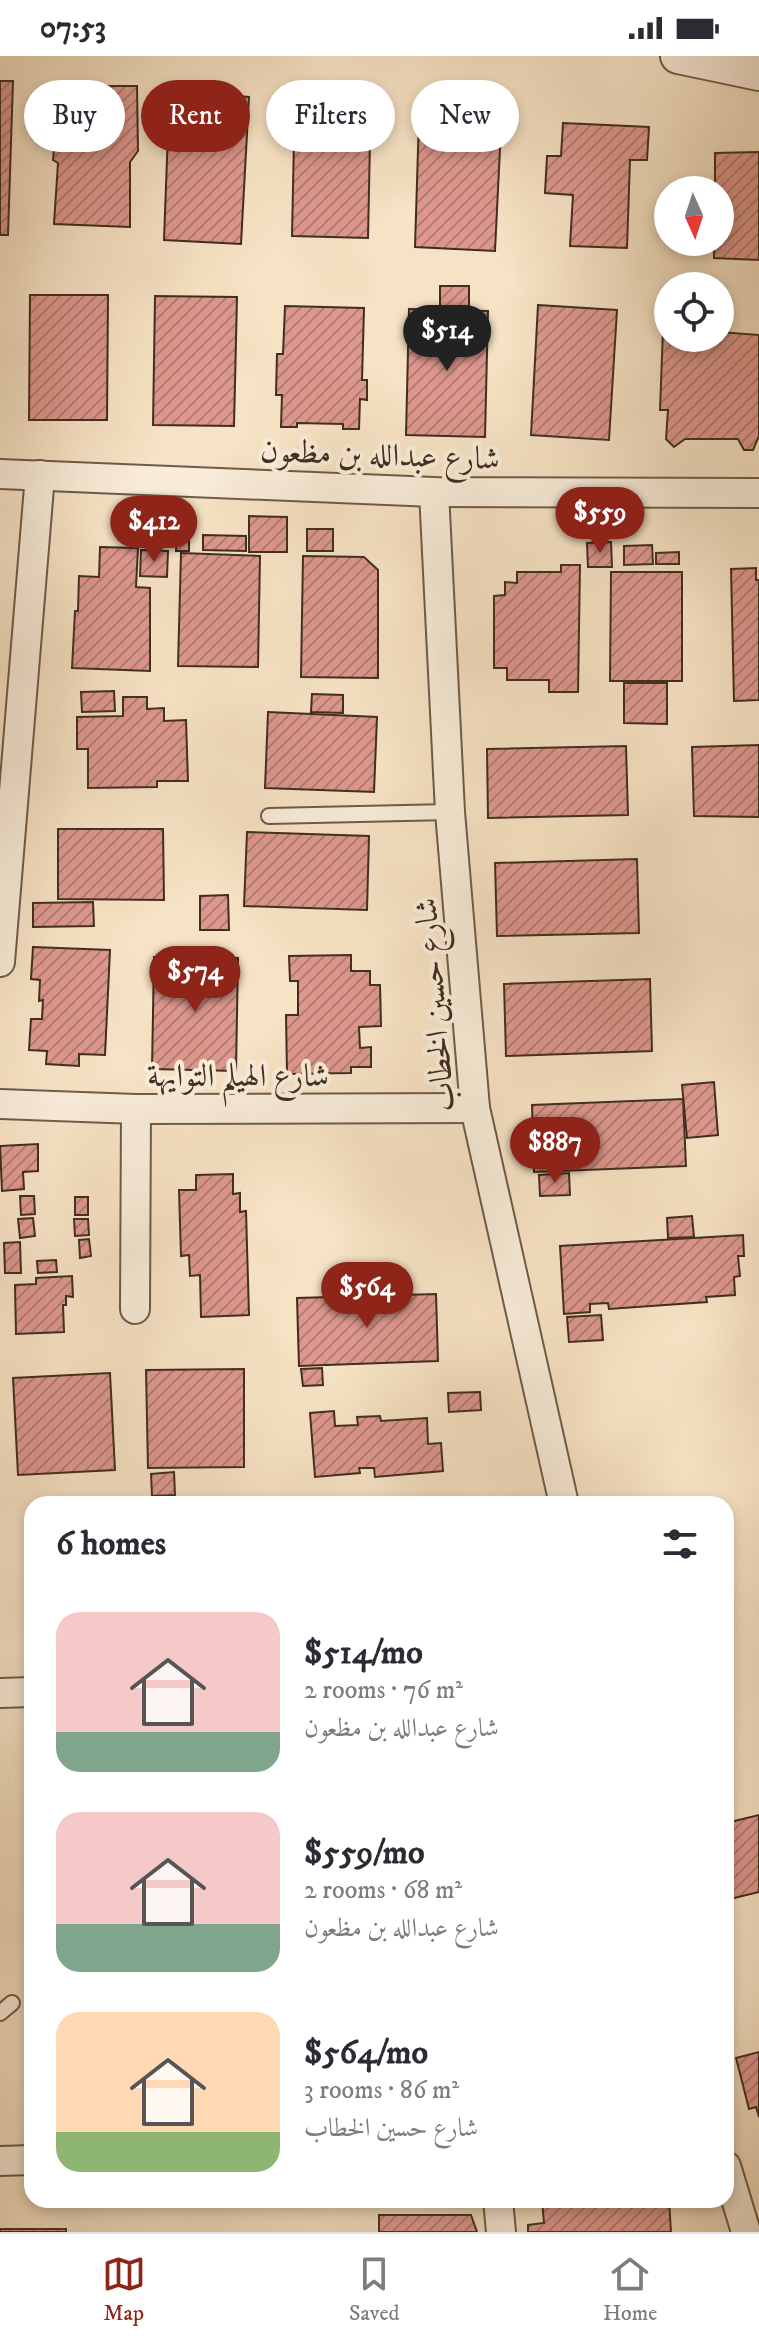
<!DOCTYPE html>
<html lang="en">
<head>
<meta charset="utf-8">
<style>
  :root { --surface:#fff; --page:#f2f2f3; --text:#2b2b33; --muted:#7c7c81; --line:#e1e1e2; --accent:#8f2418 }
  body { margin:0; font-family:"IM FELL DW Pica",Amiri,serif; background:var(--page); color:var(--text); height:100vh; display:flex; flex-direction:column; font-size:30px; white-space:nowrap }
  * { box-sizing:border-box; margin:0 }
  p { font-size:26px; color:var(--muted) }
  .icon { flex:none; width:44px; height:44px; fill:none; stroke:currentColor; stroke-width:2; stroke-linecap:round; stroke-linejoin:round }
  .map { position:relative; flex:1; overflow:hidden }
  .sheet { position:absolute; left:24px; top:1440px; width:710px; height:712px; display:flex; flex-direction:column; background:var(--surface); border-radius:24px; box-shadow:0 4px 12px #0003 }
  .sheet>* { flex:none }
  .hud { position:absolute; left:24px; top:24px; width:712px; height:72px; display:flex; gap:16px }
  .needle { width:52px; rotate:177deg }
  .buttons { position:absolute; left:654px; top:120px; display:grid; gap:16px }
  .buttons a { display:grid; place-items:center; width:80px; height:80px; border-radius:50%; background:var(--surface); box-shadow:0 4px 12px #0003; font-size:40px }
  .price { position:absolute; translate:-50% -68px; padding:0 18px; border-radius:28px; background:var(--accent); color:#fff; font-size:26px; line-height:52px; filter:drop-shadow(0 2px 4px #0008) }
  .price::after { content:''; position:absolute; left:50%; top:48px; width:24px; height:18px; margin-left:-12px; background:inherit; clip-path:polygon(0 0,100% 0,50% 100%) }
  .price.selected { background:#222; color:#fff }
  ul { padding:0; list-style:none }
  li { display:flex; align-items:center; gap:24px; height:200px; padding:0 32px }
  li span { display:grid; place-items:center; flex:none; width:224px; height:160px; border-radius:24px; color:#555 }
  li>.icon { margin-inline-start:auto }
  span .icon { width:96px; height:96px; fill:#fffc; stroke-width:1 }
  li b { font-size:34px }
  h2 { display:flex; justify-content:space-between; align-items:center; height:96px; padding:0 32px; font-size:34px }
  .tag { padding:0 28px; border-radius:36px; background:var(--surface); box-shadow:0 4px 12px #0003; font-size:28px; line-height:72px }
  .tag.selected { background:var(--accent); color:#fff }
  .status { display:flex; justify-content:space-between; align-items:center; height:56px; padding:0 40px; background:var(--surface); direction:ltr }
  .status svg { height:22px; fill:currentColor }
  .tab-bar { display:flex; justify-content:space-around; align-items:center; height:112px; border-top:2px solid var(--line); background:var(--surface); font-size:22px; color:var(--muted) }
  .tab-bar a { display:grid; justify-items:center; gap:4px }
  .tab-bar .selected { color:var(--accent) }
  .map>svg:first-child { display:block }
  .building { fill:url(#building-hatch); stroke:#402e20; stroke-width:2 }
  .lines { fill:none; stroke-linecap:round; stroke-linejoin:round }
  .service-casing { stroke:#6e5b49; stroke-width:18 }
  .minor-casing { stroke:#6e5b49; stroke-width:32 }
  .tertiary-casing { stroke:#6e5b49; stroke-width:38 }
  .service { stroke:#f9ecd9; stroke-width:14 }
  .minor { stroke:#f9ecd9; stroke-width:28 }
  .tertiary { stroke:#f9ecd9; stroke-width:34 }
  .labels { text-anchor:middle; stroke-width:8; stroke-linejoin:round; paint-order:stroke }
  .street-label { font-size:32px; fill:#402e20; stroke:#f9ecd9 }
</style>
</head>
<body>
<div class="status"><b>07:53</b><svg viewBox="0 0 49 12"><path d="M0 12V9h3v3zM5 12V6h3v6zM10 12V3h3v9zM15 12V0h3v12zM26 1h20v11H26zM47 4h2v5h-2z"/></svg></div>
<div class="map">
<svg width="759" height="2176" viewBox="0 0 759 2176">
  <defs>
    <pattern id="building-hatch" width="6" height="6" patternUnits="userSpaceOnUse" patternTransform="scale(2)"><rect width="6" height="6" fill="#de978d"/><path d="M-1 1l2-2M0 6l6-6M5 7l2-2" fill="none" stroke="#b57c73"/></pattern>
  </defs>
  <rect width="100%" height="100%" fill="#f6e2c4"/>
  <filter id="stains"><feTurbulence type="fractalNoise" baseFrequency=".0025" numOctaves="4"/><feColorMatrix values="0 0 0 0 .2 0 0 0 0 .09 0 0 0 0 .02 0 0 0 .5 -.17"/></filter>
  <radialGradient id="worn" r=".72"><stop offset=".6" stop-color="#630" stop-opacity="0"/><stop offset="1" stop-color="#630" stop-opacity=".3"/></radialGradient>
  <!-- building -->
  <g class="building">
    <path d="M 0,25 L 13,25 L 8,179 L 0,179 Z"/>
    <path d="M 59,30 L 137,30 L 138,95 L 130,106 L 130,171 L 54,168 L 58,107 L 53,104 Z"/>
    <path d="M 295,35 L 371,37 L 368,182 L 292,180 Z"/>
    <path d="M 186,36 L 249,41 L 241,188 L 164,184 L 169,49 Z"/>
    <path d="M 442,45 L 463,68 L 474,55 L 490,57 L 501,72 L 495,195 L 415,191 L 419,62 Z"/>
    <path d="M 563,67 L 649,71 L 647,104 L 630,104 L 627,192 L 570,190 L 573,139 L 545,137 L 547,100 L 561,100 Z"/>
    <path d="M 759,96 L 759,204 L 714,202 L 714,186 L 720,186 L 720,134 L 715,134 L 715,97 Z"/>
    <rect x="440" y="230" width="29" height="20"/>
    <path d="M 30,239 L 108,239 L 107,364 L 29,364 Z"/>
    <path d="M 155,240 L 237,241 L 234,370 L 153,369 Z"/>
    <path d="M 538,249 L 617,254 L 609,384 L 531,379 Z"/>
    <path d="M 285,250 L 364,252 L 362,324 L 367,324 L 367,344 L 360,343 L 359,373 L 343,373 L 343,368 L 297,367 L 297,371 L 281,371 L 282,339 L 276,339 L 277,298 L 283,298 Z"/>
    <path d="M 409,253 L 488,255 L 485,381 L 406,379 Z"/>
    <path d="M 720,253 L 730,254 L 729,273 L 720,273 Z"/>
    <path d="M 663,273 L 668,273 L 668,282 L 720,282 L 720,276 L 759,279 L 759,380 L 753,394 L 744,394 L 738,383 L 685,383 L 674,391 L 666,383 L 668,354 L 660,354 Z"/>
    <path d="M 249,460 L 287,461 L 287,496 L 249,496 Z"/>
    <rect x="307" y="473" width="26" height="22"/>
    <path d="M 177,475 L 189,475 L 189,495 L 176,495 Z"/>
    <path d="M 203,479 L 246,480 L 246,495 L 203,494 Z"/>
    <path d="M 611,486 L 612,511 L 588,511 L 587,487 Z"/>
    <path d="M 652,489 L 653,508 L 624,509 L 624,490 Z"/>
    <path d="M 100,491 L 138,492 L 136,531 L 150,532 L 150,615 L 72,612 L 75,555 L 78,555 L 79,520 L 99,521 Z"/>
    <path d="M 141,494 L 168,495 L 167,521 L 140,520 Z"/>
    <path d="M 679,496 L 679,508 L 656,508 L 656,497 Z"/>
    <path d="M 181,497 L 260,500 L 258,611 L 178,610 Z"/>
    <path d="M 303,500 L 364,501 L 378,514 L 378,622 L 301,621 Z"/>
    <path d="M 561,509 L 580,509 L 578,636 L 549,636 L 549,624 L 507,624 L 507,612 L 494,612 L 494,540 L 505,539 L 505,526 L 517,527 L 517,516 L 561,516 Z"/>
    <path d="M 756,512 L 756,524 L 759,524 L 759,644 L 734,645 L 731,513 Z"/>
    <path d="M 611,516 L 682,516 L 682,625 L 610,625 Z"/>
    <path d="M 624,627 L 667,627 L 667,668 L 624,667 Z"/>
    <path d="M 114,635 L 115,655 L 82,656 L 81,636 Z"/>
    <path d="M 312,638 L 343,639 L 343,657 L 311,656 Z"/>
    <path d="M 123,641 L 147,641 L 147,653 L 164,652 L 164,665 L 186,664 L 188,725 L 157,725 L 157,731 L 88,732 L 88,693 L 77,693 L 77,661 L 123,660 Z"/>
    <path d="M 268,656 L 377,661 L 374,736 L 265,732 Z"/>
    <path d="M 759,689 L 759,761 L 694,760 L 692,691 Z"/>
    <path d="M 626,690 L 628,759 L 488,762 L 487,693 Z"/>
    <path d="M 58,773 L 163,773 L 164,844 L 58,843 Z"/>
    <path d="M 247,776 L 369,780 L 367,854 L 244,850 Z"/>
    <path d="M 637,803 L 639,877 L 497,880 L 495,807 Z"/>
    <path d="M 228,839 L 229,874 L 200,874 L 200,840 Z"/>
    <path d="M 93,846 L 94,870 L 33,871 L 33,847 Z"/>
    <path d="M 33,891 L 110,894 L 105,999 L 79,998 L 79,1010 L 46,1008 L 47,995 L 29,994 L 31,963 L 42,963 L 43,944 L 39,945 L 40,924 L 31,923 Z"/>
    <path d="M 351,899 L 351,915 L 370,915 L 370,929 L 380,929 L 381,970 L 359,971 L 360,992 L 371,991 L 371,1011 L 351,1011 L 351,1017 L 287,1018 L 286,959 L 298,959 L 298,925 L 290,925 L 289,900 Z"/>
    <path d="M 154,901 L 238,902 L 236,1015 L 152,1013 Z"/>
    <path d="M 650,923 L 652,995 L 506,1000 L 504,928 Z"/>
    <path d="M 714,1026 L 718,1079 L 687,1082 L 682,1029 Z"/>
    <path d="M 683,1043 L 686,1110 L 534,1116 L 532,1049 Z"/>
    <path d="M 38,1088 L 38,1115 L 23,1116 L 24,1133 L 2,1135 L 0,1090 Z"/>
    <path d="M 569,1117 L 570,1139 L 540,1140 L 539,1119 Z"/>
    <path d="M 233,1118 L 233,1138 L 240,1137 L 240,1156 L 246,1155 L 249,1259 L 201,1261 L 200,1219 L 190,1220 L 189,1199 L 181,1200 L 179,1134 L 196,1134 L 196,1119 Z"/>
    <path d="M 20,1140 L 34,1140 L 35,1158 L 21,1159 Z"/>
    <rect x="75" y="1141" width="13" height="18"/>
    <path d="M 692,1160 L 694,1181 L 668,1182 L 667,1162 Z"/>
    <path d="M 33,1162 L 35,1180 L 20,1182 L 18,1163 Z"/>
    <path d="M 74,1163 L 88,1163 L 89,1179 L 75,1180 Z"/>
    <path d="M 743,1179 L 744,1200 L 738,1200 L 740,1220 L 734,1221 L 735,1239 L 706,1241 L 707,1246 L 609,1253 L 608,1247 L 590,1248 L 590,1256 L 564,1258 L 560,1190 Z"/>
    <path d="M 89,1183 L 91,1200 L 80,1202 L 79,1184 Z"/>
    <path d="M 20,1186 L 21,1217 L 5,1217 L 4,1187 Z"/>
    <path d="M 56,1204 L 57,1216 L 38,1217 L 37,1205 Z"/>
    <path d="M 72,1220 L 73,1241 L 66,1240 L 66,1249 L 63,1249 L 64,1276 L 16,1278 L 15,1229 L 36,1228 L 36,1222 Z"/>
    <path d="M 378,1220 L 379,1238 L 354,1238 L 354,1221 Z"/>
    <path d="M 409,1221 L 410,1237 L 389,1238 L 389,1222 Z"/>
    <path d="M 436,1238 L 438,1305 L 299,1310 L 297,1242 Z"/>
    <path d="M 601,1259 L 603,1284 L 569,1286 L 567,1261 Z"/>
    <path d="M 322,1312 L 323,1329 L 303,1330 L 301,1313 Z"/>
    <path d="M 244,1313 L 244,1411 L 148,1412 L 146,1314 Z"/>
    <path d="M 110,1317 L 115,1414 L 18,1419 L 13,1322 Z"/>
    <path d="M 480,1336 L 481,1354 L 449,1356 L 448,1337 Z"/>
    <path d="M 334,1355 L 335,1370 L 358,1369 L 357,1361 L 380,1360 L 381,1365 L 427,1362 L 428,1388 L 441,1387 L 443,1415 L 375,1421 L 374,1412 L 359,1412 L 360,1417 L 315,1421 L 310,1357 Z"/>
    <path d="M 174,1416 L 175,1439 L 152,1440 L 151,1418 Z"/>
    <path d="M 26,1490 L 32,1490 L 32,1590 L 25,1590 Z"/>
    <path d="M 759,1759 L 759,1836 L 726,1844 L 726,1767 Z"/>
    <path d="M 759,1996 L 759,2061 L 756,2051 L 749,2053 L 736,2002 Z"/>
    <path d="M 669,2144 L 671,2176 L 528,2176 L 528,2169 L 544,2167 L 542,2145 Z"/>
    <path d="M 379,2159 L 471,2159 L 477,2176 L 379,2176 Z"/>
    <rect x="0" y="2173" width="66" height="3"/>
  </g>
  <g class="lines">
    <!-- service casing -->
    <g class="service-casing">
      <g id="service">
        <path d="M 269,760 L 450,756"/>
        <path d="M 0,1957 L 12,1947"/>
      </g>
    </g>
    <!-- minor casing -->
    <g class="minor-casing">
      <g id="minor">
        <path d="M 0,418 L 434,436 L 759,437"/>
        <path d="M 434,436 L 450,756 L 475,1052 L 564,1448"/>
        <path d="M 0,906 L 40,419"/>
        <path d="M 0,1048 L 136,1053 L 475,1052"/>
        <path d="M 135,1253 L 136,1053"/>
        <path d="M 0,1637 L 32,1636"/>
        <path d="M 0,2105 L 32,2104"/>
        <path d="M 726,2110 L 746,2176"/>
        <path d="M 498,2144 L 501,2176"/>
      </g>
    </g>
    <!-- tertiary casing -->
    <g class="tertiary-casing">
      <path id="tertiary" d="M 678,0 L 759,17"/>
    </g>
    <!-- service -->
    <use href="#service" class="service"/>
    <!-- minor -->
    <use href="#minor" class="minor"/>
    <!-- tertiary -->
    <use href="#tertiary" class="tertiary"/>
  </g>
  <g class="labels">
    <!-- street labels -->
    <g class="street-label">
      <text transform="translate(380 398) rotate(2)" y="11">شارع عبدالله بن مظعون</text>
      <text transform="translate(434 949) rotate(-95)" y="11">شارع حسين الخطاب</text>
      <text x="238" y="1030">شارع الهيلم التوايهة</text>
    </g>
  </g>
  <rect width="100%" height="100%" filter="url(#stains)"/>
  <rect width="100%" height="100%" fill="url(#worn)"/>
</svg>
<div class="buttons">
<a><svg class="needle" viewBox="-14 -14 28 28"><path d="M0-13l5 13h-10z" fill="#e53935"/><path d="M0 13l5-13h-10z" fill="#7c7c81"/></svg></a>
<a><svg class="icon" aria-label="locate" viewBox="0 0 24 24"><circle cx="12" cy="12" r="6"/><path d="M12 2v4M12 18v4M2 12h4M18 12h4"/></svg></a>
</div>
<b class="price selected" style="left:447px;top:317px">$514</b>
<b class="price" style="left:600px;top:499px">$559</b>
<b class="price" style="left:154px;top:508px">$412</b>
<b class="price" style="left:195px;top:958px">$574</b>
<b class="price" style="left:555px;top:1129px">$887</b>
<b class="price" style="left:367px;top:1274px">$564</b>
<div class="hud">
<a class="tag">Buy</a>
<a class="tag selected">Rent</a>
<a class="tag">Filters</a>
<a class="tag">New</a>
</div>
<section class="sheet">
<h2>6 homes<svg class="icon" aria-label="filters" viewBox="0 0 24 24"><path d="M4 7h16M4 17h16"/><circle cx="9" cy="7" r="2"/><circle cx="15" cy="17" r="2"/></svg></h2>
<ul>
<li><span style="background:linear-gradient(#f6c9c9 75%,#7fa58c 0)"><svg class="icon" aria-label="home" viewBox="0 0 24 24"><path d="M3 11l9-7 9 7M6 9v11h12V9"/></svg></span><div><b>$514/mo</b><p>2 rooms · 76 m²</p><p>شارع عبدالله بن مظعون</p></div></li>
<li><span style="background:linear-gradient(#f6c9c9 70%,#7fa58c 0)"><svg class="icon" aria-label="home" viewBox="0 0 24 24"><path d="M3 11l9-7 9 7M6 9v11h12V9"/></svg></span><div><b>$559/mo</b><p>2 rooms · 68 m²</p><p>شارع عبدالله بن مظعون</p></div></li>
<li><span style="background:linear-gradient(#ffd9b3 75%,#8fb573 0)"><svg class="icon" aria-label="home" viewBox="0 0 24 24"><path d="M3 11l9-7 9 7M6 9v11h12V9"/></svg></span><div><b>$564/mo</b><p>3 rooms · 86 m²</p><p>شارع حسين الخطاب</p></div></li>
</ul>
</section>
</div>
<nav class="tab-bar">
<a class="selected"><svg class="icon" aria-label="map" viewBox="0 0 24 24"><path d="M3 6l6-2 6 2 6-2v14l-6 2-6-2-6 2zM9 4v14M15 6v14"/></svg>Map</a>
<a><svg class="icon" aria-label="saved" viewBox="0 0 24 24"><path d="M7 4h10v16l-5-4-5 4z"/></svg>Saved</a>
<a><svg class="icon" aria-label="home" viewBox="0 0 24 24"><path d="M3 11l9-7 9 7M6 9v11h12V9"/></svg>Home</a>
</nav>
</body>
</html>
